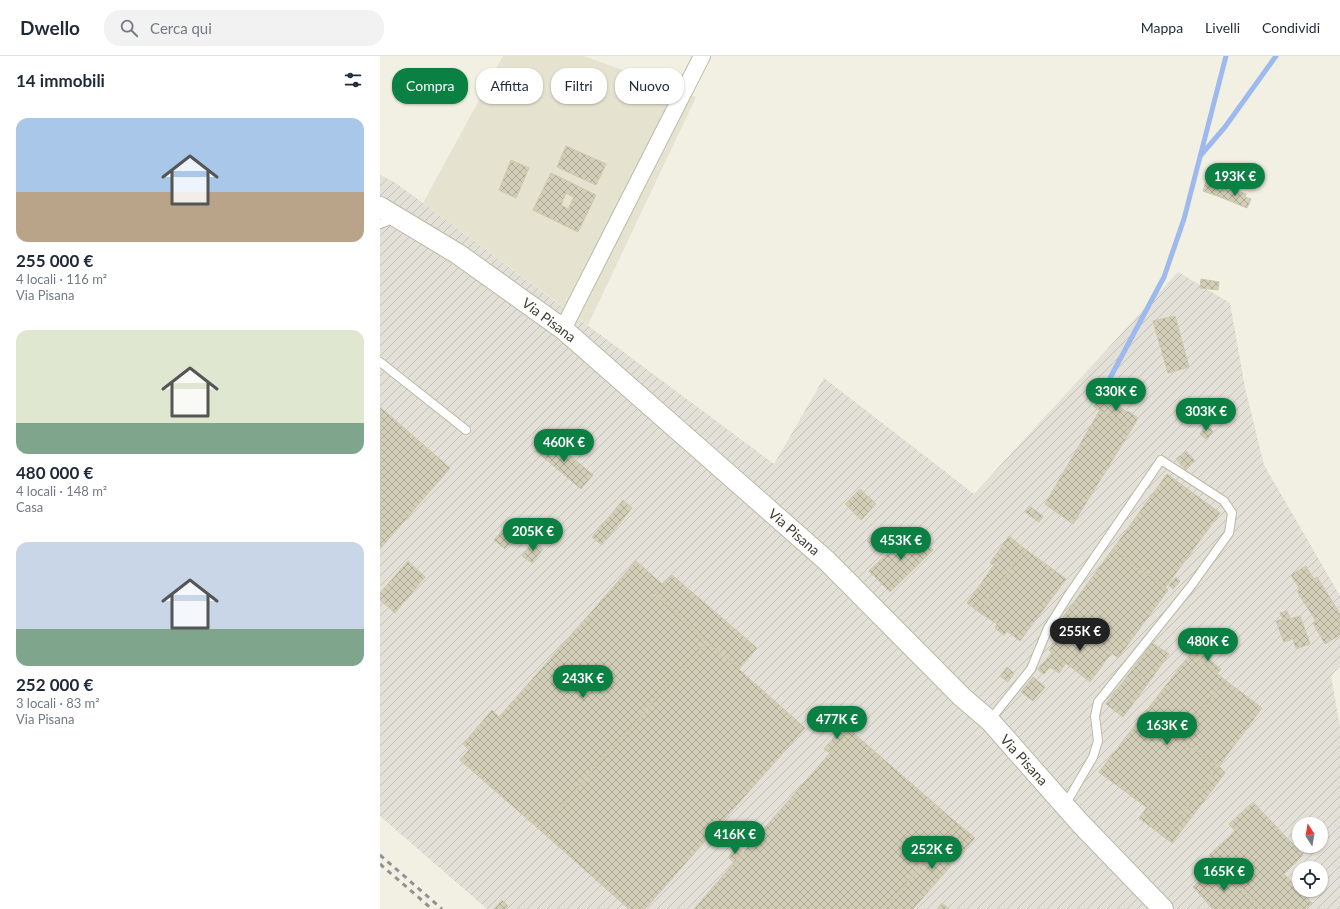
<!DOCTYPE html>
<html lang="it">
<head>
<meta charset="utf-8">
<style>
  :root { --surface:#fff; --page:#f2f2f3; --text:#1f2937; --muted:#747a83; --line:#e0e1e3; --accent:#0b8043 }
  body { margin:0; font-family:Lato,sans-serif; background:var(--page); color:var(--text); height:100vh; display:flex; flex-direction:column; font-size:15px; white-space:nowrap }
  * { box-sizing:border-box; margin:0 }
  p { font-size:13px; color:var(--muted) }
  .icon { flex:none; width:22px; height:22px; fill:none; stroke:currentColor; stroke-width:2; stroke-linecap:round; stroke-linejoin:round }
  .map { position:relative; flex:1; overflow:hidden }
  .side { display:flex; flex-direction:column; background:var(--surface); width:380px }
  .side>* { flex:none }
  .guide { position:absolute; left:12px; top:12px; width:380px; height:36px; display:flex; gap:8px }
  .needle { width:26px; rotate:349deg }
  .controls { position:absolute; left:912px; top:761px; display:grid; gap:8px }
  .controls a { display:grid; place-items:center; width:36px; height:36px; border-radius:50%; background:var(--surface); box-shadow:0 1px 3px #0004; font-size:20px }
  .price { position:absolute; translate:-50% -34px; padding:0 9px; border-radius:14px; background:var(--accent); color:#fff; font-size:13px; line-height:26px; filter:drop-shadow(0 1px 2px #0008) }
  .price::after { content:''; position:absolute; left:50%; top:24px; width:12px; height:9px; margin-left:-6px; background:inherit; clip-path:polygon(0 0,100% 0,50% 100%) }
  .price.on { background:#222; color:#fff }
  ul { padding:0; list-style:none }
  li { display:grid; align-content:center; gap:8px; height:212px; padding:0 16px }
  li span { display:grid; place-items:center; height:124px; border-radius:12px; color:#555 }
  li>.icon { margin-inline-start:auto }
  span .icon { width:72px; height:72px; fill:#fffc; stroke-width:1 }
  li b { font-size:17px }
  h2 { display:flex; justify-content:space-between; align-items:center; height:48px; padding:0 16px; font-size:17px }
  .tag { padding:0 14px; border-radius:16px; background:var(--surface); box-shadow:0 1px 3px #0004; font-size:14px; line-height:36px }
  .tag.on { background:var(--accent); color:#fff }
  header { display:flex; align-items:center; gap:24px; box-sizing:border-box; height:56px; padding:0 20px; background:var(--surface); border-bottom:1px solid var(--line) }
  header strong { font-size:19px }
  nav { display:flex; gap:22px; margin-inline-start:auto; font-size:14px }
  .search { width:280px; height:36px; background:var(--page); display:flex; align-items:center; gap:10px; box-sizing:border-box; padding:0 14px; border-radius:16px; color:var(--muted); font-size:15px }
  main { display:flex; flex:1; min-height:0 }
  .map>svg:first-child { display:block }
  .residential { fill:#e5e3d0 }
  .industrial { fill:url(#industrial-furrows); fill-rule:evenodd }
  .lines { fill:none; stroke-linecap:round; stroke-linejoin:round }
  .stream { stroke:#9eb9ee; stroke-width:5 }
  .building { fill:url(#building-cross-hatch); stroke:#cdc8ab; fill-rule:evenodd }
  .service-casing { stroke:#bcbaa5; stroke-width:10 }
  .minor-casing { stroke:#bcbaa5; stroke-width:18 }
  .tertiary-casing { stroke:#bcbaa5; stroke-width:22 }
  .service { stroke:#fff; stroke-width:8 }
  .minor { stroke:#fff; stroke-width:16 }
  .tertiary { stroke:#fff; stroke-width:20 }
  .rail { stroke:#929292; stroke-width:3; stroke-dasharray:5 5; stroke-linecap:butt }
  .labels { text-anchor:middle; stroke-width:3; stroke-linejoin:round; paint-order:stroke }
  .street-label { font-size:14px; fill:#424033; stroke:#fff }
</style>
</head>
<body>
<header>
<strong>Dwello</strong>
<div class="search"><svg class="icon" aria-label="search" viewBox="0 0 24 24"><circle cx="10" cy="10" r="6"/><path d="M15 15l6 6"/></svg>Cerca qui</div>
<nav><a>Mappa</a><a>Livelli</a><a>Condividi</a></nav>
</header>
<main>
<section class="side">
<h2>14 immobili<svg class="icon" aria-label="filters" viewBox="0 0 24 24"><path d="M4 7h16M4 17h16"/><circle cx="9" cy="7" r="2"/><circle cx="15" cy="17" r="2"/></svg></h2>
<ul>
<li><span style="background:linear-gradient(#a9c7e8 60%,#b9a48a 0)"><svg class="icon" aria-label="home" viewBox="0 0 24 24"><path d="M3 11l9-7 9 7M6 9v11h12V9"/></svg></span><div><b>255 000 €</b><p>4 locali · 116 m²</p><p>Via Pisana</p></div></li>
<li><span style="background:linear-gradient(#dfe7d0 75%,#7fa58c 0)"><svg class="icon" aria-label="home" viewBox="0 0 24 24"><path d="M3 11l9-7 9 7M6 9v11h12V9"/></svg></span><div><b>480 000 €</b><p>4 locali · 148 m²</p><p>Casa</p></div></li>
<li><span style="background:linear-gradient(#c9d6e8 70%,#7fa58c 0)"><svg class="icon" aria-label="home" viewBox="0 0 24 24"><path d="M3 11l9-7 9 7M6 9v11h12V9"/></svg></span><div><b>252 000 €</b><p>3 locali · 83 m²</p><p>Via Pisana</p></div></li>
</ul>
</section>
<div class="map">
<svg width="960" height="853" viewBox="0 0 960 853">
  <defs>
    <pattern id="industrial-furrows" width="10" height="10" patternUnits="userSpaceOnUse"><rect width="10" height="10" fill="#e2e0d7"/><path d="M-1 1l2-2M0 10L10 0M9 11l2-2" fill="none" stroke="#c3c1b9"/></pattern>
    <pattern id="building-cross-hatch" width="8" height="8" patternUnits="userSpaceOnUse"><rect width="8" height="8" fill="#d2ceb8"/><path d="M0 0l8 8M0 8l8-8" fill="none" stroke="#aca996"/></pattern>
  </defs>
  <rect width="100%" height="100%" fill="#f1f0e2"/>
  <!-- residential -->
  <path class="residential" d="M 123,0 L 204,0 L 316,41 L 208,269 L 43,147 Z"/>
  <!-- industrial -->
  <path class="industrial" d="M 0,119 L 14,126 L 43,147 L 394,408 L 444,322 L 594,438 L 798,216 L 850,247 L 865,332 L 884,409 L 960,540 L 960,610 L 951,620 L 960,671 L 960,853 L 107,853 L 0,760 ZM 919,768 L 941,768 L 941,790 L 919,790 ZM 919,812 L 941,812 L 941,834 L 919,834 Z"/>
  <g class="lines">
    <!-- stream -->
    <g class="stream">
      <path d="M 821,99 L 845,71 L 896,0"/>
      <path d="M 730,322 L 784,221 L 804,163 L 846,0"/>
    </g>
  </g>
  <!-- building -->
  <g class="building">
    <path d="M 186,90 L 226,108 L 216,129 L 177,111 Z"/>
    <path d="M 131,104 L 149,112 L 136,142 L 119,134 Z"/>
    <path d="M 171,117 L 216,139 L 198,176 L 153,154 ZM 186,137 L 194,141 L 188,153 L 181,149 Z"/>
    <path d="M 826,126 L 844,130 L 840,141 L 823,135 Z"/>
    <path d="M 844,130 L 866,138 L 865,141 L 871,143 L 867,152 L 840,141 Z"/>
    <path d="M 821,223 L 839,226 L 838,234 L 820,232 Z"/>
    <path d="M 795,260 L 809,311 L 788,317 L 773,265 Z"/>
    <path d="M 720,338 L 747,356 L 748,355 L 758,362 L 751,374 L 714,351 Z"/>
    <path d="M 0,351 L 70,412 L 0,493 Z"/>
    <path d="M 720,354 L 751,374 L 693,468 L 665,448 Z"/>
    <path d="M 826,369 L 833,375 L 827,384 L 820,378 Z"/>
    <path d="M 168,381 L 213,419 L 201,433 L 156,395 Z"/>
    <path d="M 806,395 L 815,405 L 806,414 L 796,403 Z"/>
    <path d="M 787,418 L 840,457 L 785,532 L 733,493 Z"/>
    <path d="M 480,433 L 496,448 L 481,464 L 465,448 Z"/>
    <path d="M 243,444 L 252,452 L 222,489 L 212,481 Z"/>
    <path d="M 649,450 L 663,460 L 659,466 L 645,456 Z"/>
    <path d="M 126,470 L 137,480 L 125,493 L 114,484 Z"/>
    <path d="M 498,473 L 507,482 L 496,493 L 487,485 Z"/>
    <path d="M 533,473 L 553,494 L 510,536 L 489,515 Z"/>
    <path d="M 629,480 L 645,493 L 599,556 L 587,547 L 614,509 L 610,507 Z"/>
    <path d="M 153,485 L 163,493 L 152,507 L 142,500 Z"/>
    <path d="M 645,493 L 686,523 L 640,585 L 627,575 L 624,579 L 615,572 L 617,568 L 599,556 Z"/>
    <path d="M 733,493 L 788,534 L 738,602 L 683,561 Z"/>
    <path d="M 28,505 L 45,521 L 15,557 L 0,544 L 0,537 Z"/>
    <path d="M 256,505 L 283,529 L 274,538 L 327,585 L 160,774 L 80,704 L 89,694 L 83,688 L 112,654 L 119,661 Z"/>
    <path d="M 926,510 L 934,523 L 937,521 L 960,558 L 960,579 L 945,588 L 933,567 L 936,565 L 917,535 L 920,533 L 911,519 Z"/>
    <path d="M 292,519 L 377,592 L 359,613 L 274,538 Z"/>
    <path d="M 796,521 L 800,525 L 793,533 L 789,529 Z"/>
    <path d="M 907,555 L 910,563 L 920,560 L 930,588 L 916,593 L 913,583 L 904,586 L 896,565 L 903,563 L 900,557 Z"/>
    <path d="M 690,566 L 732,596 L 710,626 L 669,594 Z"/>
    <path d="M 327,585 L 425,672 L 265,853 L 249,853 L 160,774 Z"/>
    <path d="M 772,587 L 789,598 L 769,626 L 752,614 Z"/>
    <path d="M 818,595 L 841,613 L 838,617 L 815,600 Z"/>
    <path d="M 672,596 L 686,607 L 679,617 L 670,611 L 664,618 L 658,614 Z"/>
    <path d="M 811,597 L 845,624 L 799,684 L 839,710 L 793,771 L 719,716 Z"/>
    <path d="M 627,611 L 634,617 L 628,626 L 620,620 Z"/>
    <path d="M 752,614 L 769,626 L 743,661 L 726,648 Z"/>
    <path d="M 653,621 L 665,631 L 653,645 L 641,636 Z"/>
    <path d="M 845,624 L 882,652 L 839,710 L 799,684 Z"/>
    <path d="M 464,670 L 470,674 L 450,697 L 444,693 Z"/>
    <path d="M 470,674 L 578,768 L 503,853 L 314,853 Z"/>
    <path d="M 839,710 L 845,717 L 792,787 L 759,762 L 767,751 L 793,771 Z"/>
    <path d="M 873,746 L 923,799 L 904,818 L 932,847 L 925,853 L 882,853 L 829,799 L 855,775 L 849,768 Z"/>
    <path d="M 578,768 L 595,782 L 533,853 L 506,853 L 505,852 Z"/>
    <path d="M 357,791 L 363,796 L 354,807 L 348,801 Z"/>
    <path d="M 837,808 L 882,853 L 833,853 L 813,831 Z"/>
    <path d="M 122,844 L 128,850 L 125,853 L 114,853 Z"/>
    <path d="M 562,847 L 569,853 L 557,853 Z"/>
  </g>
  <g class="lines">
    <!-- service casing -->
    <g class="service-casing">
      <g id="service">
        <path d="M 0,168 L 16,162"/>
        <path d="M 0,306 L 86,374"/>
        <path d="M 610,664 L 651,613 L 668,572 L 688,540 L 781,404 L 844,445 L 852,457 L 849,477 L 811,530 L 718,646 L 715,660 L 718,685 L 713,701 L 685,749"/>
      </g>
    </g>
    <!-- minor casing -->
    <g class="minor-casing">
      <path id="minor" d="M 183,273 L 322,0"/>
    </g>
    <!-- tertiary casing -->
    <g class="tertiary-casing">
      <path id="tertiary" d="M 0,151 L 78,198 L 183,273 L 447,505 L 582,641 L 610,665 L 700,767 L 783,853"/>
    </g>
    <!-- service -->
    <use href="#service" class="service"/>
    <!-- minor -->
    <use href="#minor" class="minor"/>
    <!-- tertiary -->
    <use href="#tertiary" class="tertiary"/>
    <!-- rail -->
    <g class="rail">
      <path d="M 0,799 L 62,853"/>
      <path d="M 0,808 L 52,853"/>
    </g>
  </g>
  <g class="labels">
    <!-- street labels -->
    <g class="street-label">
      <text transform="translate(169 264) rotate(37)" y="5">Via Pisana</text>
      <text transform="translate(414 476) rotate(41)" y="5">Via Pisana</text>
      <text transform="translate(644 704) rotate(48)" y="5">Via Pisana</text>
    </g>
  </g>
</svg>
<div class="controls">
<a><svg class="needle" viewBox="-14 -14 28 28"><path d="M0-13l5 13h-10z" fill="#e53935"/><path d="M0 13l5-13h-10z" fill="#747a83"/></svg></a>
<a><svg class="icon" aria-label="locate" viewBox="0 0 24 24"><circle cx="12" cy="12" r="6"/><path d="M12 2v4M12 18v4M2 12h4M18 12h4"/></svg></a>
</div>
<b class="price" style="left:855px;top:141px">193K €</b>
<b class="price" style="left:736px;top:356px">330K €</b>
<b class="price" style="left:826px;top:376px">303K €</b>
<b class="price" style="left:184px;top:407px">460K €</b>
<b class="price" style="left:153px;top:496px">205K €</b>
<b class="price" style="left:521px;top:505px">453K €</b>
<b class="price on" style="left:700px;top:596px">255K €</b>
<b class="price" style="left:828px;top:606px">480K €</b>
<b class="price" style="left:203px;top:643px">243K €</b>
<b class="price" style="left:457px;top:684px">477K €</b>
<b class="price" style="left:787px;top:690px">163K €</b>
<b class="price" style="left:355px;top:799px">416K €</b>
<b class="price" style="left:552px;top:814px">252K €</b>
<b class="price" style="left:844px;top:836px">165K €</b>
<div class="guide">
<a class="tag on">Compra</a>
<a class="tag">Affitta</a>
<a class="tag">Filtri</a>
<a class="tag">Nuovo</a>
</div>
</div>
</main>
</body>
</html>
